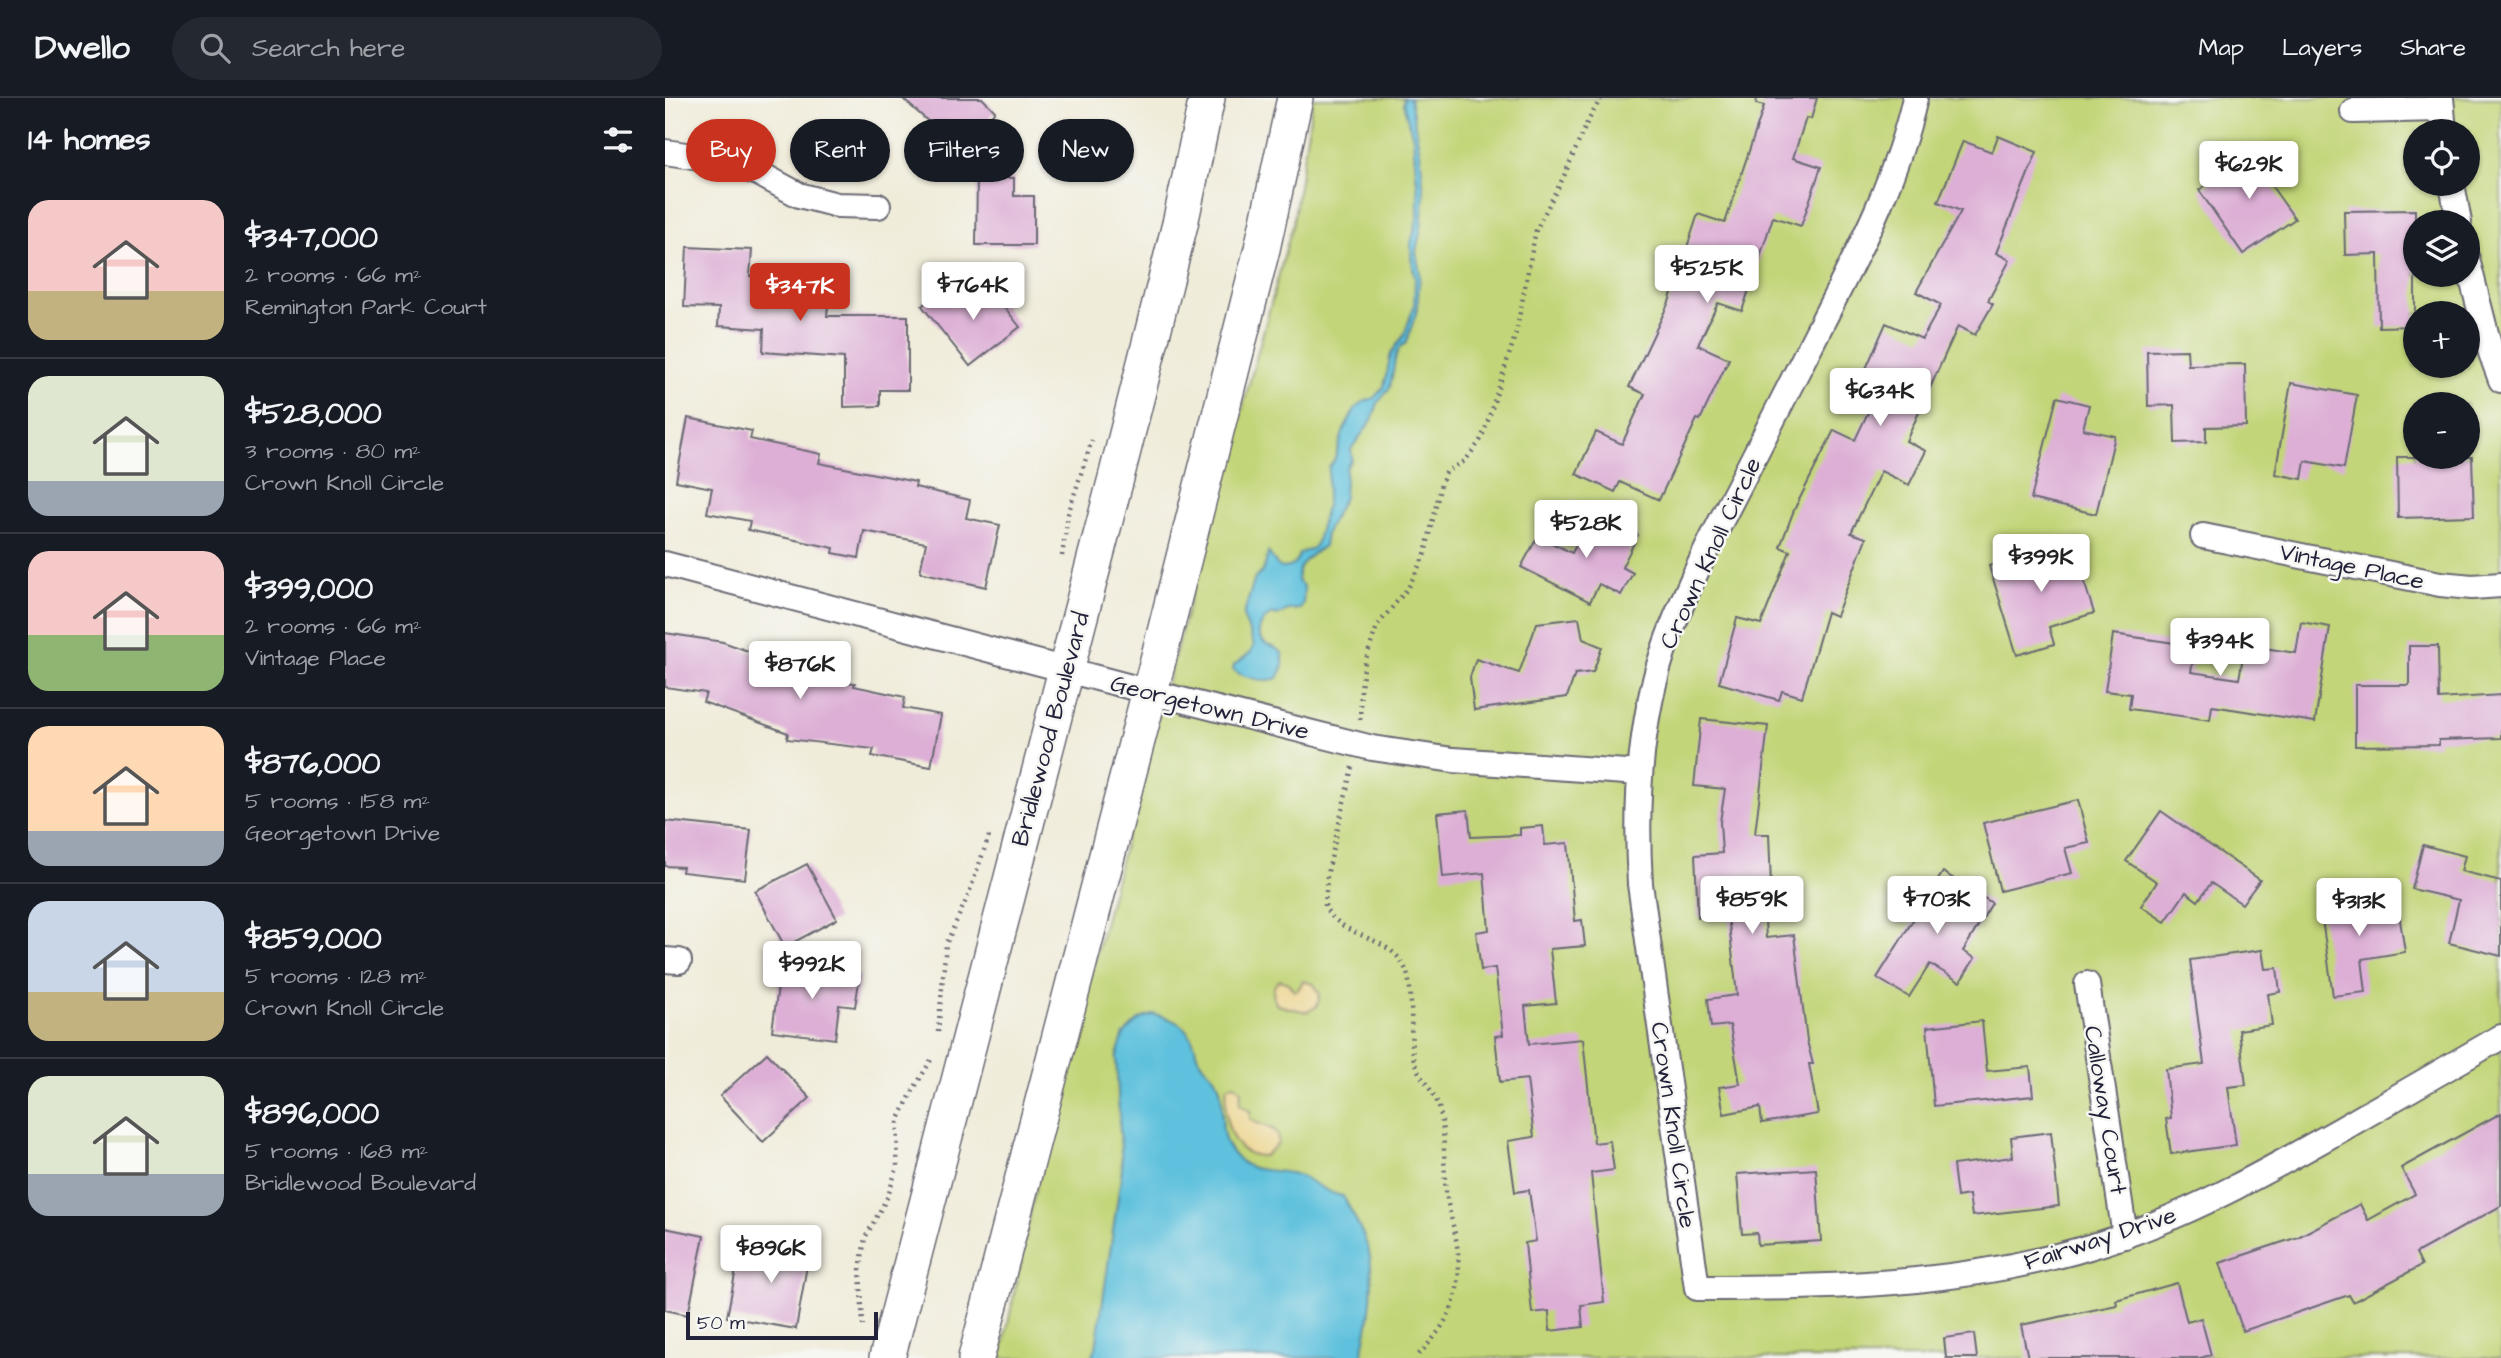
<!DOCTYPE html>
<html lang="en">
<head>
<meta charset="utf-8">
<style>
  :root { --surface:#171b24; --page:#242831; --text:#f1f3f6; --muted:#9ea1a6; --line:#363941; --accent:#c8321e }
  body { margin:0; font-family:"Architects Daughter",sans-serif; background:var(--page); color:var(--text); height:100vh; display:flex; flex-direction:column; font-size:26px; white-space:nowrap }
  * { box-sizing:border-box; margin:0 }
  p { font-size:23px; color:var(--muted) }
  .icon { flex:none; width:38px; height:38px; fill:none; stroke:currentColor; stroke-width:2; stroke-linecap:round; stroke-linejoin:round }
  .map { position:relative; flex:1; overflow:hidden }
  .panel { display:flex; flex-direction:column; background:var(--surface); width:665px }
  .panel>* { flex:none }
  .top-card { position:absolute; left:21px; top:21px; width:665px; height:63px; display:flex; gap:14px }
  .fabs { position:absolute; left:1738px; top:21px; display:grid; gap:14px }
  .fabs a { display:grid; place-items:center; width:77px; height:77px; border-radius:50%; background:var(--surface); box-shadow:0 2px 5px #0004; font-size:35px }
  .scale { position:absolute; left:21px; bottom:18px; width:192px; box-sizing:border-box; padding-left:7px; border:4px solid #22223b; border-top:0; font-size:19px; line-height:24px; white-space:nowrap; color:#22223b; -webkit-text-stroke:5px #f6f6f2; paint-order:stroke }
  .price { position:absolute; translate:-50% -60px; padding:0 16px; border-radius:7px; background:#fff; color:#222; font-size:23px; line-height:46px; filter:drop-shadow(0 2px 4px #0008) }
  .price::after { content:''; position:absolute; left:50%; top:42px; width:21px; height:16px; margin-left:-10px; background:inherit; clip-path:polygon(0 0,100% 0,50% 100%) }
  .price.selected { background:var(--accent); color:#fff }
  ul { padding:0; list-style:none }
  li { display:flex; align-items:center; gap:21px; height:175px; padding:0 28px }
  li+li { border-top:2px solid var(--line) }
  li span { display:grid; place-items:center; flex:none; width:196px; height:140px; border-radius:21px; color:#555 }
  li>.icon { margin-inline-start:auto }
  span .icon { width:84px; height:84px; fill:#fffc; stroke-width:1 }
  li b { font-size:30px }
  h2 { display:flex; justify-content:space-between; align-items:center; height:84px; padding:0 28px; font-size:30px }
  .chip { padding:0 24px; border-radius:32px; background:var(--surface); box-shadow:0 2px 5px #0004; font-size:24px; line-height:63px }
  .chip.selected { background:var(--accent); color:#fff }
  header { display:flex; align-items:center; gap:42px; box-sizing:border-box; height:98px; padding:0 35px; background:var(--surface); border-bottom:2px solid var(--line) }
  header strong { font-size:33px }
  nav { display:flex; gap:38px; margin-inline-start:auto; font-size:24px }
  .search { width:490px; height:63px; background:var(--page); display:flex; align-items:center; gap:18px; box-sizing:border-box; padding:0 24px; border-radius:38px; color:var(--muted); font-size:26px }
  main { display:flex; flex:1; min-height:0 }
  .map>svg:first-child { display:block }
  .green { fill:#c2d578; stroke:#727c5a; stroke-width:2; fill-rule:evenodd }
  .sand { fill:#eeda9e; stroke:#887e6c; stroke-width:2 }
  .water { fill:#5ec1dd; stroke:#40728c; stroke-width:2 }
  .building { fill:#ddafd6 }
  .lines { fill:none; stroke-linecap:round; stroke-linejoin:round }
  .street-casing { stroke:#6a6973; stroke-width:28 }
  .secondary-casing { stroke:#6a6973; stroke-width:38 }
  .path { stroke:#6a6973; stroke-width:4.5; stroke-dasharray:2 5; stroke-linecap:butt }
  .street { stroke:#fff; stroke-width:24 }
  .secondary { stroke:#fff; stroke-width:35 }
  .labels { text-anchor:middle; stroke-width:5; stroke-linejoin:round; paint-order:stroke }
  .street-label { font-size:24px; fill:#22223b; stroke:#f6f6f2 }
</style>
</head>
<body>
<header>
<strong>Dwello</strong>
<div class="search"><svg class="icon" aria-label="search" viewBox="0 0 24 24"><circle cx="10" cy="10" r="6"/><path d="M15 15l6 6"/></svg>Search here</div>
<nav><a>Map</a><a>Layers</a><a>Share</a></nav>
</header>
<main>
<section class="panel">
<h2>14 homes<svg class="icon" aria-label="filters" viewBox="0 0 24 24"><path d="M4 7h16M4 17h16"/><circle cx="9" cy="7" r="2"/><circle cx="15" cy="17" r="2"/></svg></h2>
<ul>
<li><span style="background:linear-gradient(#f6c9c9 65%,#c2b280 0)"><svg class="icon" aria-label="home" viewBox="0 0 24 24"><path d="M3 11l9-7 9 7M6 9v11h12V9"/></svg></span><div><b>$347,000</b><p>2 rooms · 66 m²</p><p>Remington Park Court</p></div></li>
<li><span style="background:linear-gradient(#dfe7d0 75%,#9aa5b1 0)"><svg class="icon" aria-label="home" viewBox="0 0 24 24"><path d="M3 11l9-7 9 7M6 9v11h12V9"/></svg></span><div><b>$528,000</b><p>3 rooms · 80 m²</p><p>Crown Knoll Circle</p></div></li>
<li><span style="background:linear-gradient(#f6c9c9 60%,#8fb573 0)"><svg class="icon" aria-label="home" viewBox="0 0 24 24"><path d="M3 11l9-7 9 7M6 9v11h12V9"/></svg></span><div><b>$399,000</b><p>2 rooms · 66 m²</p><p>Vintage Place</p></div></li>
<li><span style="background:linear-gradient(#ffd9b3 75%,#9aa5b1 0)"><svg class="icon" aria-label="home" viewBox="0 0 24 24"><path d="M3 11l9-7 9 7M6 9v11h12V9"/></svg></span><div><b>$876,000</b><p>5 rooms · 158 m²</p><p>Georgetown Drive</p></div></li>
<li><span style="background:linear-gradient(#c9d6e8 65%,#c2b280 0)"><svg class="icon" aria-label="home" viewBox="0 0 24 24"><path d="M3 11l9-7 9 7M6 9v11h12V9"/></svg></span><div><b>$859,000</b><p>5 rooms · 128 m²</p><p>Crown Knoll Circle</p></div></li>
<li><span style="background:linear-gradient(#dfe7d0 70%,#9aa5b1 0)"><svg class="icon" aria-label="home" viewBox="0 0 24 24"><path d="M3 11l9-7 9 7M6 9v11h12V9"/></svg></span><div><b>$896,000</b><p>5 rooms · 168 m²</p><p>Bridlewood Boulevard</p></div></li>
</ul>
</section>
<div class="map">
<svg width="1836" height="1260" viewBox="0 0 1836 1260">
  <rect width="100%" height="100%" fill="#f6f6f2"/>
  <filter id="ink" filterUnits="userSpaceOnUse"><feTurbulence type="fractalNoise" baseFrequency=".0143" numOctaves="2"/><feDisplacementMap in="SourceGraphic" scale="14" xChannelSelector="R" yChannelSelector="G"/><feConvolveMatrix kernelMatrix="1 2 1 2 8 2 1 2 1" color-interpolation-filters="sRGB"/></filter>
  <filter id="wash" filterUnits="userSpaceOnUse"><feTurbulence type="fractalNoise" baseFrequency=".00686" numOctaves="4" result="noise"/><feDisplacementMap in="SourceGraphic" scale="28" xChannelSelector="R" yChannelSelector="G"/><feGaussianBlur stdDeviation="1.57" result="paint"/><feColorMatrix in="noise" values="0 0 0 0 0 0 0 0 0 0 0 0 0 0 0 0 0 1.4 0 .05"/><feComposite in="paint" operator="in"/></filter>
  <g filter="url(#wash)">
    <rect width="100%" height="100%" fill="#f0ecda"/>
    <!-- green -->
    <path class="green" d="M 648,0 L 1836,0 L 1836,1260 L 336,1260 L 369,1098 L 480,667 L 628,125 ZM 1750,33 L 1802,33 L 1802,86 L 1750,86 ZM 1750,124 L 1802,124 L 1802,177 L 1750,177 ZM 1750,215 L 1802,215 L 1802,268 L 1750,268 ZM 1750,306 L 1802,306 L 1802,359 L 1750,359 Z"/>
    <!-- sand -->
    <g class="sand">
      <path d="M 615,882 L 623,885 L 629,893 L 633,892 L 638,883 L 649,886 L 655,897 L 652,908 L 642,914 L 612,907 C 607,899 606,887 615,882 Z"/>
      <path d="M 569,986 L 576,992 L 575,1007 L 585,1013 L 585,1021 C 596,1031 615,1025 613,1046 L 599,1058 C 563,1058 558,1018 562,989 Z"/>
    </g>
    <!-- water -->
    <g class="water">
      <path d="M 739,0 L 745,0 L 756,60 L 759,98 L 756,130 L 751,153 L 755,176 L 752,212 L 741,245 L 735,249 L 731,257 L 725,289 L 713,305 L 707,322 L 686,351 L 687,361 L 681,370 L 679,399 L 661,435 L 659,448 C 647,456 630,467 633,483 L 639,489 L 638,506 L 635,511 L 623,512 L 612,518 L 607,516 C 596,523 587,536 601,546 C 607,550 612,549 617,555 C 619,564 619,571 613,580 C 600,585 580,580 568,572 L 569,567 L 585,555 L 589,547 L 578,518 L 590,480 C 600,474 601,464 603,454 L 614,469 C 625,472 632,466 634,456 L 648,450 L 652,444 L 661,408 L 664,369 L 669,363 L 679,332 L 690,311 L 697,304 L 709,300 L 719,289 L 726,255 L 739,237 L 749,208 L 750,180 L 746,159 L 746,145 L 753,118 L 753,97 L 748,40 L 738,5 Z"/>
      <path d="M 489,916 C 508,921 522,926 529,946 C 531,951 531,957 534,961 C 540,973 552,977 555,991 C 561,1020 549,1044 578,1065 C 592,1075 614,1071 630,1076 C 647,1082 662,1096 678,1098 C 689,1119 705,1144 706,1168 C 709,1199 703,1230 696,1260 L 426,1260 L 431,1250 L 457,1071 L 451,960 L 459,936 L 475,921 Z"/>
    </g>
    <g id="blocks">
      <!-- building -->
      <g class="building">
        <path d="M 237,0 L 317,0 L 330,13 L 295,52 Z"/>
        <path d="M 1092,0 L 1152,0 L 1146,21 L 1141,20 L 1128,60 L 1156,69 L 1136,128 L 1108,119 L 1077,213 L 1053,205 L 1033,247 L 1064,261 L 1035,322 L 1032,321 L 994,402 L 955,384 L 950,394 L 911,376 L 931,334 L 957,346 L 980,296 L 964,289 L 1004,204 L 1033,116 L 1060,125 L 1099,8 L 1091,6 Z"/>
        <path d="M 1333,38 L 1372,54 L 1331,155 L 1345,162 L 1323,203 L 1328,206 L 1310,237 L 1293,228 L 1241,343 L 1261,353 L 1244,387 L 1216,373 L 1186,435 L 1201,440 L 1171,518 L 1162,514 L 1137,599 L 1117,593 L 1114,602 L 1054,585 L 1072,520 L 1096,526 L 1125,453 L 1115,449 L 1129,412 L 1169,332 L 1190,342 L 1207,306 L 1189,298 L 1221,225 L 1257,241 L 1276,207 L 1251,194 L 1296,113 L 1273,104 L 1298,43 L 1327,54 Z"/>
        <path d="M 1593,52 L 1601,52 L 1616,73 L 1603,83 L 1630,121 L 1578,156 L 1534,92 Z"/>
        <path d="M 312,79 L 349,80 L 349,98 L 369,98 L 369,147 L 311,147 Z"/>
        <path d="M 1750,112 L 1750,228 L 1714,229 L 1713,156 L 1680,157 L 1679,113 Z"/>
        <path d="M 22,149 L 87,152 L 85,178 L 136,182 L 135,205 L 163,207 L 162,218 L 243,218 L 243,292 L 215,292 L 215,308 L 179,309 L 179,260 L 98,254 L 99,231 L 53,228 L 54,210 L 19,209 Z"/>
        <path d="M 319,183 L 355,229 L 305,268 L 257,208 L 276,193 L 287,208 Z"/>
        <path d="M 1522,252 L 1523,267 L 1580,266 L 1581,328 L 1541,329 L 1541,344 L 1510,345 L 1509,307 L 1483,308 L 1482,253 Z"/>
        <path d="M 1626,285 L 1692,297 L 1679,370 L 1640,363 L 1637,381 L 1610,376 Z"/>
        <path d="M 1392,299 L 1424,307 L 1418,331 L 1450,338 L 1431,416 L 1366,401 Z"/>
        <path d="M 23,320 L 87,333 L 85,341 L 156,356 L 154,365 L 251,384 L 250,389 L 305,402 L 301,420 L 335,427 L 321,489 L 255,474 L 261,445 L 199,433 L 194,460 L 168,455 L 169,450 L 83,432 L 85,423 L 42,415 L 47,390 L 11,383 Z"/>
        <path d="M 1732,359 L 1807,359 L 1809,418 L 1733,420 Z"/>
        <path d="M 928,414 L 973,437 L 957,469 L 968,475 L 956,497 L 934,486 L 925,504 L 856,469 L 873,438 L 907,455 Z"/>
        <path d="M 1406,442 L 1429,515 L 1384,529 L 1389,546 L 1352,557 L 1324,468 Z"/>
        <path d="M 914,520 L 918,541 L 937,549 L 928,574 L 910,576 L 902,599 L 809,612 L 805,579 L 811,561 L 854,575 L 872,525 Z"/>
        <path d="M 1636,524 L 1665,529 L 1650,624 L 1547,608 L 1545,622 L 1464,611 L 1466,596 L 1440,593 L 1448,536 L 1530,548 L 1526,574 L 1574,581 L 1580,547 L 1631,555 Z"/>
        <path d="M 0,535 L 58,544 L 119,566 L 116,576 L 190,585 L 189,588 L 240,599 L 238,610 L 276,617 L 266,669 L 207,658 L 209,651 L 122,641 L 123,635 L 38,604 L 41,595 L 0,589 Z"/>
        <path d="M 1744,548 L 1773,548 L 1774,601 L 1836,597 L 1836,640 L 1774,642 L 1774,647 L 1690,648 L 1690,587 L 1744,587 Z"/>
        <path d="M 1036,621 L 1103,628 L 1090,736 L 1104,736 L 1106,788 L 1098,788 L 1101,840 L 1129,837 L 1142,943 L 1148,966 L 1144,966 L 1153,1016 L 1097,1025 L 1095,1009 L 1059,1016 L 1054,989 L 1075,986 L 1065,927 L 1046,929 L 1043,901 L 1072,897 L 1063,817 L 1033,819 L 1030,757 L 1057,755 L 1055,724 L 1060,691 L 1029,688 Z"/>
        <path d="M 1413,702 L 1424,745 L 1400,750 L 1407,775 L 1335,793 L 1318,725 Z"/>
        <path d="M 803,712 L 806,739 L 855,737 L 855,730 L 878,728 L 880,747 L 903,745 L 910,823 L 917,822 L 920,848 L 885,851 L 891,905 L 860,908 L 864,946 L 918,941 L 929,1045 L 945,1043 L 949,1072 L 926,1075 L 939,1204 L 916,1207 L 918,1229 L 885,1233 L 884,1213 L 867,1215 L 860,1145 L 871,1143 L 864,1092 L 850,1094 L 843,1043 L 869,1039 L 862,981 L 835,984 L 830,938 L 838,937 L 830,870 L 816,872 L 811,834 L 824,832 L 819,775 L 778,779 L 772,715 Z"/>
        <path d="M 1496,713 L 1595,782 L 1577,806 L 1546,785 L 1533,803 L 1521,794 L 1500,824 L 1476,808 L 1492,784 L 1461,763 Z"/>
        <path d="M 0,723 L 86,732 L 80,781 L 17,774 L 18,769 L 0,768 Z"/>
        <path d="M 1758,747 L 1800,758 L 1796,773 L 1836,783 L 1836,858 L 1784,845 L 1794,802 L 1747,791 Z"/>
        <path d="M 142,766 L 172,821 L 120,849 L 90,793 Z"/>
        <path d="M 1278,774 L 1327,805 L 1298,853 L 1310,860 L 1295,884 L 1265,866 L 1244,899 L 1212,880 Z"/>
        <path d="M 1731,796 L 1740,854 L 1697,861 L 1701,894 L 1668,898 L 1655,807 Z"/>
        <path d="M 1597,852 L 1600,871 L 1612,870 L 1615,894 L 1603,896 L 1607,927 L 1574,932 L 1581,987 L 1563,989 L 1571,1047 L 1506,1056 L 1501,1021 L 1506,1020 L 1501,971 L 1539,966 L 1525,862 Z"/>
        <path d="M 116,867 L 195,877 L 190,909 L 174,907 L 170,941 L 107,933 Z"/>
        <path d="M 1317,923 L 1322,973 L 1365,969 L 1368,998 L 1269,1008 L 1262,929 Z"/>
        <path d="M 102,955 L 145,1000 L 98,1044 L 55,998 Z"/>
        <path d="M 1836,1015 L 1836,1108 L 1751,1155 L 1757,1167 L 1688,1204 L 1684,1197 L 1578,1233 L 1555,1165 L 1633,1139 L 1695,1106 L 1703,1122 L 1750,1096 L 1736,1070 Z"/>
        <path d="M 1386,1034 L 1394,1108 L 1307,1118 L 1304,1097 L 1292,1099 L 1288,1067 L 1348,1059 L 1346,1039 Z"/>
        <path d="M 1151,1071 L 1156,1143 L 1093,1147 L 1092,1135 L 1077,1136 L 1072,1076 Z"/>
        <path d="M 0,1130 L 39,1138 L 23,1217 L 0,1212 Z"/>
        <path d="M 115,1139 L 146,1144 L 131,1231 L 62,1219 L 74,1155 L 111,1161 Z"/>
        <path d="M 1512,1185 L 1522,1224 L 1536,1220 L 1546,1257 L 1535,1260 L 1363,1260 L 1356,1227 L 1452,1207 L 1451,1202 Z"/>
        <path d="M 1309,1236 L 1312,1260 L 1281,1260 L 1279,1240 Z"/>
      </g>
    </g>
  </g>
  <g filter="url(#ink)">
    <use href="#blocks" fill-opacity="0" stroke="#6a6973" stroke-width="2"/>
    <g class="lines">
      <!-- street casing -->
      <g class="street-casing">
        <g id="street">
          <path d="M 1250,0 C 1233,75 1199,143 1164,211 C 1134,269 1105,328 1075,386 C 1049,436 1023,487 1003,540 C 974,618 970,704 975,786 L 1032,1190 C 1177,1190 1323,1187 1461,1137 C 1537,1110 1606,1071 1675,1032 C 1729,1001 1782,970 1836,939"/>
          <path d="M 1776,0 L 1779,33"/>
          <path d="M 1688,13 L 1777,11"/>
          <path d="M 0,54 L 55,62 L 93,75 L 134,97 L 172,107 L 213,108"/>
          <path d="M 1787,86 L 1794,124"/>
          <path d="M 1802,161 L 1826,255 L 1836,282"/>
          <path d="M 1538,438 L 1775,486 L 1807,489 L 1836,487"/>
          <path d="M 0,466 L 485,594 L 707,650 L 788,662 L 975,675"/>
          <path d="M 0,862 L 14,863"/>
          <path d="M 1422,886 L 1460,1138"/>
        </g>
      </g>
      <!-- secondary casing -->
      <g class="secondary-casing">
        <g id="secondary">
          <path d="M 222,1260 L 451,380 L 515,126 L 542,0"/>
          <path d="M 311,1260 L 492,566 L 597,151 L 630,0"/>
        </g>
      </g>
      <!-- path -->
      <g class="path">
        <path d="M 397,458 L 403,416 L 427,342"/>
        <path d="M 695,622 L 696,590 L 700,564 L 712,528 L 743,490 L 760,456 L 776,386 L 781,374 L 800,363 L 815,343 L 821,329 L 851,235 L 871,132 L 899,78 L 922,25 L 936,0"/>
        <path d="M 687,669 L 662,778 L 660,809 C 678,841 723,837 739,868 C 750,887 744,934 748,958 C 753,982 768,989 774,1009 C 781,1036 778,1067 781,1094 C 783,1110 788,1125 791,1141 C 800,1193 787,1224 750,1260"/>
        <path d="M 273,934 L 281,846 L 303,798 L 324,738"/>
        <path d="M 198,1228 L 195,1172 L 200,1140 L 223,1098 L 232,1069 L 233,1023 L 246,996 L 266,962"/>
      </g>
      <!-- street -->
      <use href="#street" class="street"/>
      <!-- secondary -->
      <use href="#secondary" class="secondary"/>
    </g>
  </g>
  <g class="labels">
    <!-- street labels -->
    <g class="street-label">
      <text transform="translate(1045 455) rotate(-65)" y="8">Crown Knoll Circle</text>
      <text transform="translate(1687 468) rotate(12)" y="8">Vintage Place</text>
      <text transform="translate(545 609) rotate(14)" y="8">Georgetown Drive</text>
      <text transform="translate(385 631) rotate(-75)" y="8">Bridlewood Boulevard</text>
      <text transform="translate(1441 1012) rotate(81)" y="8">Calloway Court</text>
      <text transform="translate(1009 1027) rotate(82)" y="8">Crown Knoll Circle</text>
      <text transform="translate(1435 1140) rotate(-18)" y="8">Fairway Drive</text>
    </g>
  </g>
</svg>
<div class="fabs">
<a><svg class="icon" aria-label="locate" viewBox="0 0 24 24"><circle cx="12" cy="12" r="6"/><path d="M12 2v4M12 18v4M2 12h4M18 12h4"/></svg></a>
<a><svg class="icon" aria-label="layers" viewBox="0 0 24 24"><path d="M12 4l9 5-9 5-9-5zM3 14l9 5 9-5"/></svg></a>
<a>+</a>
<a>−</a>
</div>
<div class="scale">50 m</div>
<b class="price" style="left:1584px;top:103px">$629K</b>
<b class="price" style="left:1042px;top:207px">$525K</b>
<b class="price" style="left:308px;top:224px">$764K</b>
<b class="price selected" style="left:135px;top:225px">$347K</b>
<b class="price" style="left:1215px;top:330px">$634K</b>
<b class="price" style="left:921px;top:462px">$528K</b>
<b class="price" style="left:1376px;top:496px">$399K</b>
<b class="price" style="left:1555px;top:580px">$394K</b>
<b class="price" style="left:135px;top:603px">$876K</b>
<b class="price" style="left:1087px;top:838px">$859K</b>
<b class="price" style="left:1272px;top:838px">$703K</b>
<b class="price" style="left:1694px;top:840px">$313K</b>
<b class="price" style="left:147px;top:903px">$992K</b>
<b class="price" style="left:106px;top:1187px">$896K</b>
<div class="top-card">
<a class="chip selected">Buy</a>
<a class="chip">Rent</a>
<a class="chip">Filters</a>
<a class="chip">New</a>
</div>
</div>
</main>
</body>
</html>
